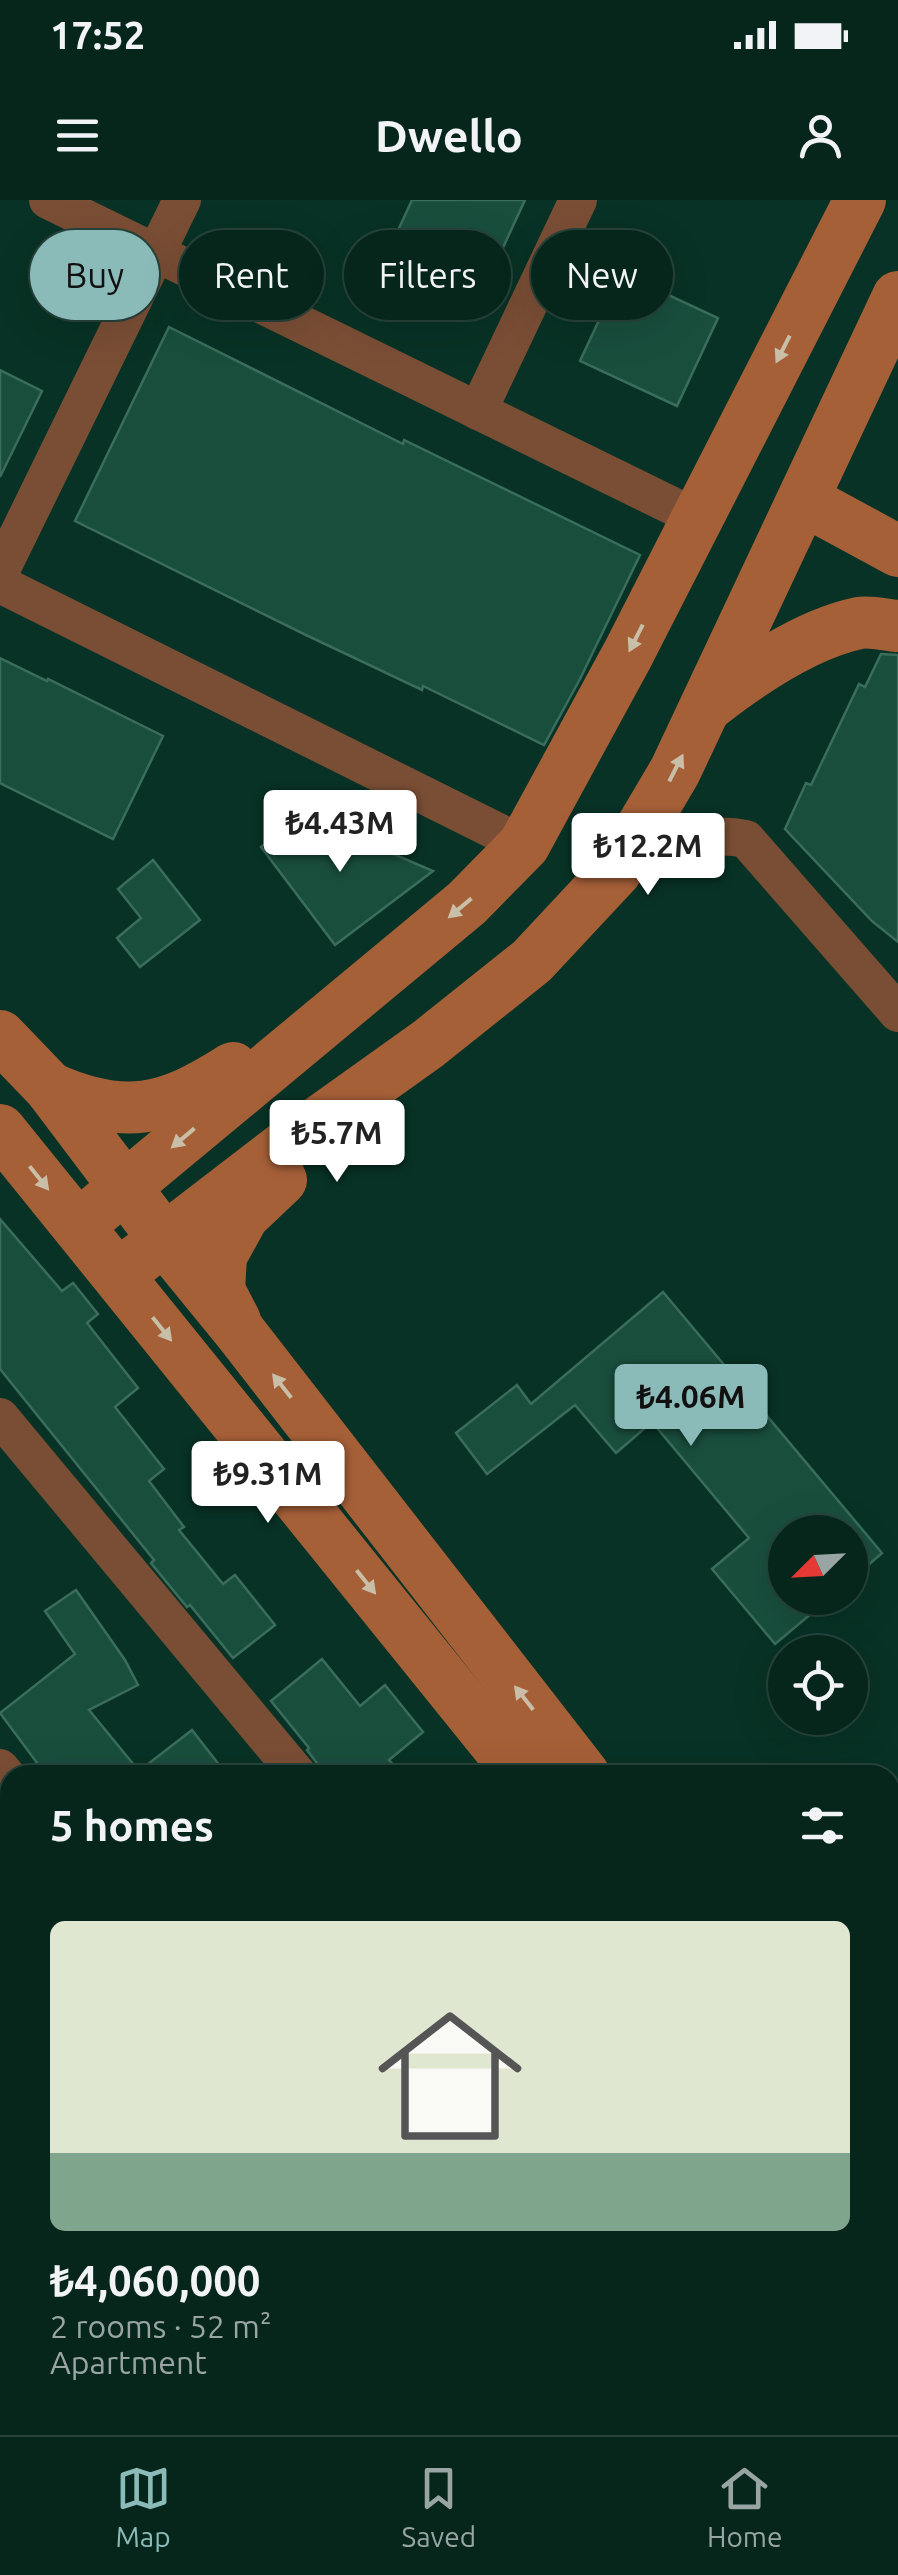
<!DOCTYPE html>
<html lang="en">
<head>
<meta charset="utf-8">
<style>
  :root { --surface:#06261c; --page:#0f2e25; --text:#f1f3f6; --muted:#98a5a3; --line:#27433b; --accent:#8bbbb9 }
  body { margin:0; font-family:Ubuntu,sans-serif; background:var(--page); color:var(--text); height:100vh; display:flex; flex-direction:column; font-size:38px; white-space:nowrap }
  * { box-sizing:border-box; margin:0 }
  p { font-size:32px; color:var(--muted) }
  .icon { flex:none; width:55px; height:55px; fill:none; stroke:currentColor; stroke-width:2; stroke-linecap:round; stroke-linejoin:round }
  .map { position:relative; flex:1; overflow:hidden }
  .panel { position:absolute; left:0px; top:1565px; width:900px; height:670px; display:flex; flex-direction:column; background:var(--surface); border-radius:30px 30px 0 0; box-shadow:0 10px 40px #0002,0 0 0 2px var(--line) }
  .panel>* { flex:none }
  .banner { position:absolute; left:30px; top:30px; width:840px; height:90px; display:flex; gap:20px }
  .needle { width:65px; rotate:246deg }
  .tools { position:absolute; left:768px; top:1315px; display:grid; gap:20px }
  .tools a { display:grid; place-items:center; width:100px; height:100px; border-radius:50%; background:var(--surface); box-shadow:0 10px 40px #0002,0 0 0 2px var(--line); font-size:50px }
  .price { position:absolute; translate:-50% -85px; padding:0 22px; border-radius:10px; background:#fff; color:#222; font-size:32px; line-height:65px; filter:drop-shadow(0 2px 5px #0008) }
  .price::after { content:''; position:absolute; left:50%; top:60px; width:30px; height:22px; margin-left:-15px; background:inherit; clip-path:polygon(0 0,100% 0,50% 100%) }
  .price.active { background:var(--accent); color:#111 }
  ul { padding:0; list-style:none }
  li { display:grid; align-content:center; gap:20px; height:530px; padding:0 50px }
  li span { display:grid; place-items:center; height:310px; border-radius:15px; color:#555 }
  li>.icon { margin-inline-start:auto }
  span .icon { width:180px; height:180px; fill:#fffc; stroke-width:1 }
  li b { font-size:42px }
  h2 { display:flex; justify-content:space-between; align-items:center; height:120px; padding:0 50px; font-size:42px }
  .pill { padding:0 35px; border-radius:45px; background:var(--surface); box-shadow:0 10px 40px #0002,0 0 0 2px var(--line); font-size:35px; line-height:90px }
  .pill.active { background:var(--accent); color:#111 }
  .status { display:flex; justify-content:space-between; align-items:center; height:70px; padding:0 50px; background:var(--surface); direction:ltr }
  .status svg { height:28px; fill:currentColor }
  header { display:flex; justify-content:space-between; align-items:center; height:130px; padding:0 50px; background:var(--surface); font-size:45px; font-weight:600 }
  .menu { display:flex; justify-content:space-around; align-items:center; height:140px; border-top:2px solid var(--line); background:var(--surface); font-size:28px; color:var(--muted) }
  .menu a { display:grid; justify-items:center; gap:5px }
  .menu .active { color:var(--accent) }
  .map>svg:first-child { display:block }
  .building { fill:#194e3d; stroke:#3a6d5b; stroke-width:2.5 }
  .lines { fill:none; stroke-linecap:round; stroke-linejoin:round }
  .street { stroke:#7a4e35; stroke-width:38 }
  .secondary { stroke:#a66038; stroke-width:52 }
  .oneway { fill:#c9bea7 }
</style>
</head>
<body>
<div class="status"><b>17:52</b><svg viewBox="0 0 49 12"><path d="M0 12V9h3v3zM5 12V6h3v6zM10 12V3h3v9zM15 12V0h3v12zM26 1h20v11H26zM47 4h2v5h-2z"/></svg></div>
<header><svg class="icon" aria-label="menu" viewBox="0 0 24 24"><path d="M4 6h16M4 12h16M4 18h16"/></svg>Dwello<svg class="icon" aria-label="person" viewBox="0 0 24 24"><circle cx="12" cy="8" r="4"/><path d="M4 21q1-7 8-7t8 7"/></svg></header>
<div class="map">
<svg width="898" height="2235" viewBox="0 0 898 2235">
  <rect width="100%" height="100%" fill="#083225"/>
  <!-- building -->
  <g class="building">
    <path d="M 412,0 L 525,0 L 488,80 L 395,37 Z"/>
    <path d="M 621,73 L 718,118 L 677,206 L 580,161 Z"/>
    <path d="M 169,127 L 403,244 L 404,240 L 640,355 L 580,479 L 544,545 L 423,486 L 422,490 L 306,435 L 75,321 Z"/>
    <path d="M 0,170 L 42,191 L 0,277 Z"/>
    <path d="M 881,454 L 898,455 L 898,742 L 872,721 L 785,629 L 806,583 L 811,585 L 859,484 L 865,487 Z"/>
    <path d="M 0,458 L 47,481 L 48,479 L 163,536 L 113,639 L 0,583 Z"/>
    <path d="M 303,615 L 433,671 L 335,745 L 261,647 Z"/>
    <path d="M 153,660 L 200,720 L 140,767 L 117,738 L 141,718 L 118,689 Z"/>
    <path d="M 0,1019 L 62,1091 L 73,1083 L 98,1114 L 87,1123 L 138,1188 L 115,1207 L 164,1269 L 149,1281 L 184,1327 L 179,1330 L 223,1384 L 235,1375 L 275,1425 L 233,1458 L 190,1405 L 187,1407 L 151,1363 L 154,1360 L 0,1169 Z"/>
    <path d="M 663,1092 L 882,1353 L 850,1381 L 850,1332 L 785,1332 L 785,1398 L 830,1398 L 775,1444 L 712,1369 L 749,1338 L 652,1222 L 616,1253 L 575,1205 L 487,1274 L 456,1233 L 517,1185 L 531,1204 Z"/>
    <path d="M 76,1390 L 125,1460 L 138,1485 L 89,1510 L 139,1571 L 192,1530 L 227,1575 L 46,1575 L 0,1513 L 75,1454 L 45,1411 Z"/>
    <path d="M 322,1459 L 360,1506 L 385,1485 L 423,1532 L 389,1560 L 402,1575 L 326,1575 L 307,1550 L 309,1548 L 271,1501 Z"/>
  </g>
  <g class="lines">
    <!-- street -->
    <g class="street">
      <path d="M 48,0 L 697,318"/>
      <path d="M 478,211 L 578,0"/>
      <path d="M 0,372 L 182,0"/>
      <path d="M 0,384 L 524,645"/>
      <path d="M 616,671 C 662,654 695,628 746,639 L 898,813"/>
      <path d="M 0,1217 L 298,1575"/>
      <path d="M 0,1568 L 10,1580"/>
      <path d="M 0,2120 L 10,2111"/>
      <path d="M 250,2225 L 259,2235"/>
      <path d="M 656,2225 L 664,2235"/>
      <path d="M 830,2225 L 838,2235"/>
    </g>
    <!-- secondary -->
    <g class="secondary">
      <path d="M 804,300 L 898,351"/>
      <path d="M 707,506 C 749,473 807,434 859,423 C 871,421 886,425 898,426"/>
      <path d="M 0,836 L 50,888 L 164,1039 L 240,1132 L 584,1575"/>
      <path d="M 50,888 C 124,921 166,911 233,868"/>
      <path d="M 0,930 L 521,1575"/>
      <path d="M 78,1026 L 467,703 L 524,645 L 628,454 L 860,0"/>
      <path d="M 118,1075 L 295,939 L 428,844 L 532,761 L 616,671 L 675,571 L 898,97"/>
      <path d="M 235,1121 L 219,1090 L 221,1056 L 243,1016 L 281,980"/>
      <path d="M 890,1945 L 898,1955"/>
      <path d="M 890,2029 L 898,2038"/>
    </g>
  </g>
  <!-- one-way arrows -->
  <defs><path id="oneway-solid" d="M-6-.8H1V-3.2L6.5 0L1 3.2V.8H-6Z" transform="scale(2.5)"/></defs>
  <g class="oneway">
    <use href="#oneway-solid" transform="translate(783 149) rotate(117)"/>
    <use href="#oneway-solid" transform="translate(636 438) rotate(117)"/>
    <use href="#oneway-solid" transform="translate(676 568) rotate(-63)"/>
    <use href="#oneway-solid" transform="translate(460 708) rotate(140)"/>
    <use href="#oneway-solid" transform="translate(183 938) rotate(140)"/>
    <use href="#oneway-solid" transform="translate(39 978) rotate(51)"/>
    <use href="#oneway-solid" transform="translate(162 1129) rotate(51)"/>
    <use href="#oneway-solid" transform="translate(282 1186) rotate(-128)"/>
    <use href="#oneway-solid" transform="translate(366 1382) rotate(51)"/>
    <use href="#oneway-solid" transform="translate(524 1498) rotate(-128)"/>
  </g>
</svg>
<div class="tools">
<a><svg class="needle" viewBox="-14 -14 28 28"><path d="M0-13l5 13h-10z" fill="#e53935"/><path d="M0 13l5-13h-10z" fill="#98a5a3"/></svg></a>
<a><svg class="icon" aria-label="locate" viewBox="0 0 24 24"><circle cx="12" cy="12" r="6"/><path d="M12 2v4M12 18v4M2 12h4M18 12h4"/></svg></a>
</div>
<b class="price" style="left:340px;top:675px">₺4.43M</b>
<b class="price" style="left:648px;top:698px">₺12.2M</b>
<b class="price" style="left:337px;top:985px">₺5.7M</b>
<b class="price active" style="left:691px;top:1249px">₺4.06M</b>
<b class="price" style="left:268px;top:1326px">₺9.31M</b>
<div class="banner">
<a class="pill active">Buy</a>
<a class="pill">Rent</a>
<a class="pill">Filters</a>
<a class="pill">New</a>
</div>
<section class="panel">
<h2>5 homes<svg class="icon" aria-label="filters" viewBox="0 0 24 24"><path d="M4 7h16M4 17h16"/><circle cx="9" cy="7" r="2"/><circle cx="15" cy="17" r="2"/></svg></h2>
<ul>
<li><span style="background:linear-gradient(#dfe7d0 75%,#7fa58c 0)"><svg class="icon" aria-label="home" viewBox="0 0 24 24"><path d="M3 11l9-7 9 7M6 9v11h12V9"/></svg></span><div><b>₺4,060,000</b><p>2 rooms · 52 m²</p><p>Apartment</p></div></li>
</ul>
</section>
</div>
<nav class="menu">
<a class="active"><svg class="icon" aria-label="map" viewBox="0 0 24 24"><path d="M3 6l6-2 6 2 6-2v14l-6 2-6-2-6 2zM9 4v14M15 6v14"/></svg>Map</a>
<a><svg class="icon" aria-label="saved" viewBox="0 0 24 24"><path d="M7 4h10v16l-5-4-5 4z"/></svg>Saved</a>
<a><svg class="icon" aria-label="home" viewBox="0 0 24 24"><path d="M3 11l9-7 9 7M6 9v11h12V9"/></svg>Home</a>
</nav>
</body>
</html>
